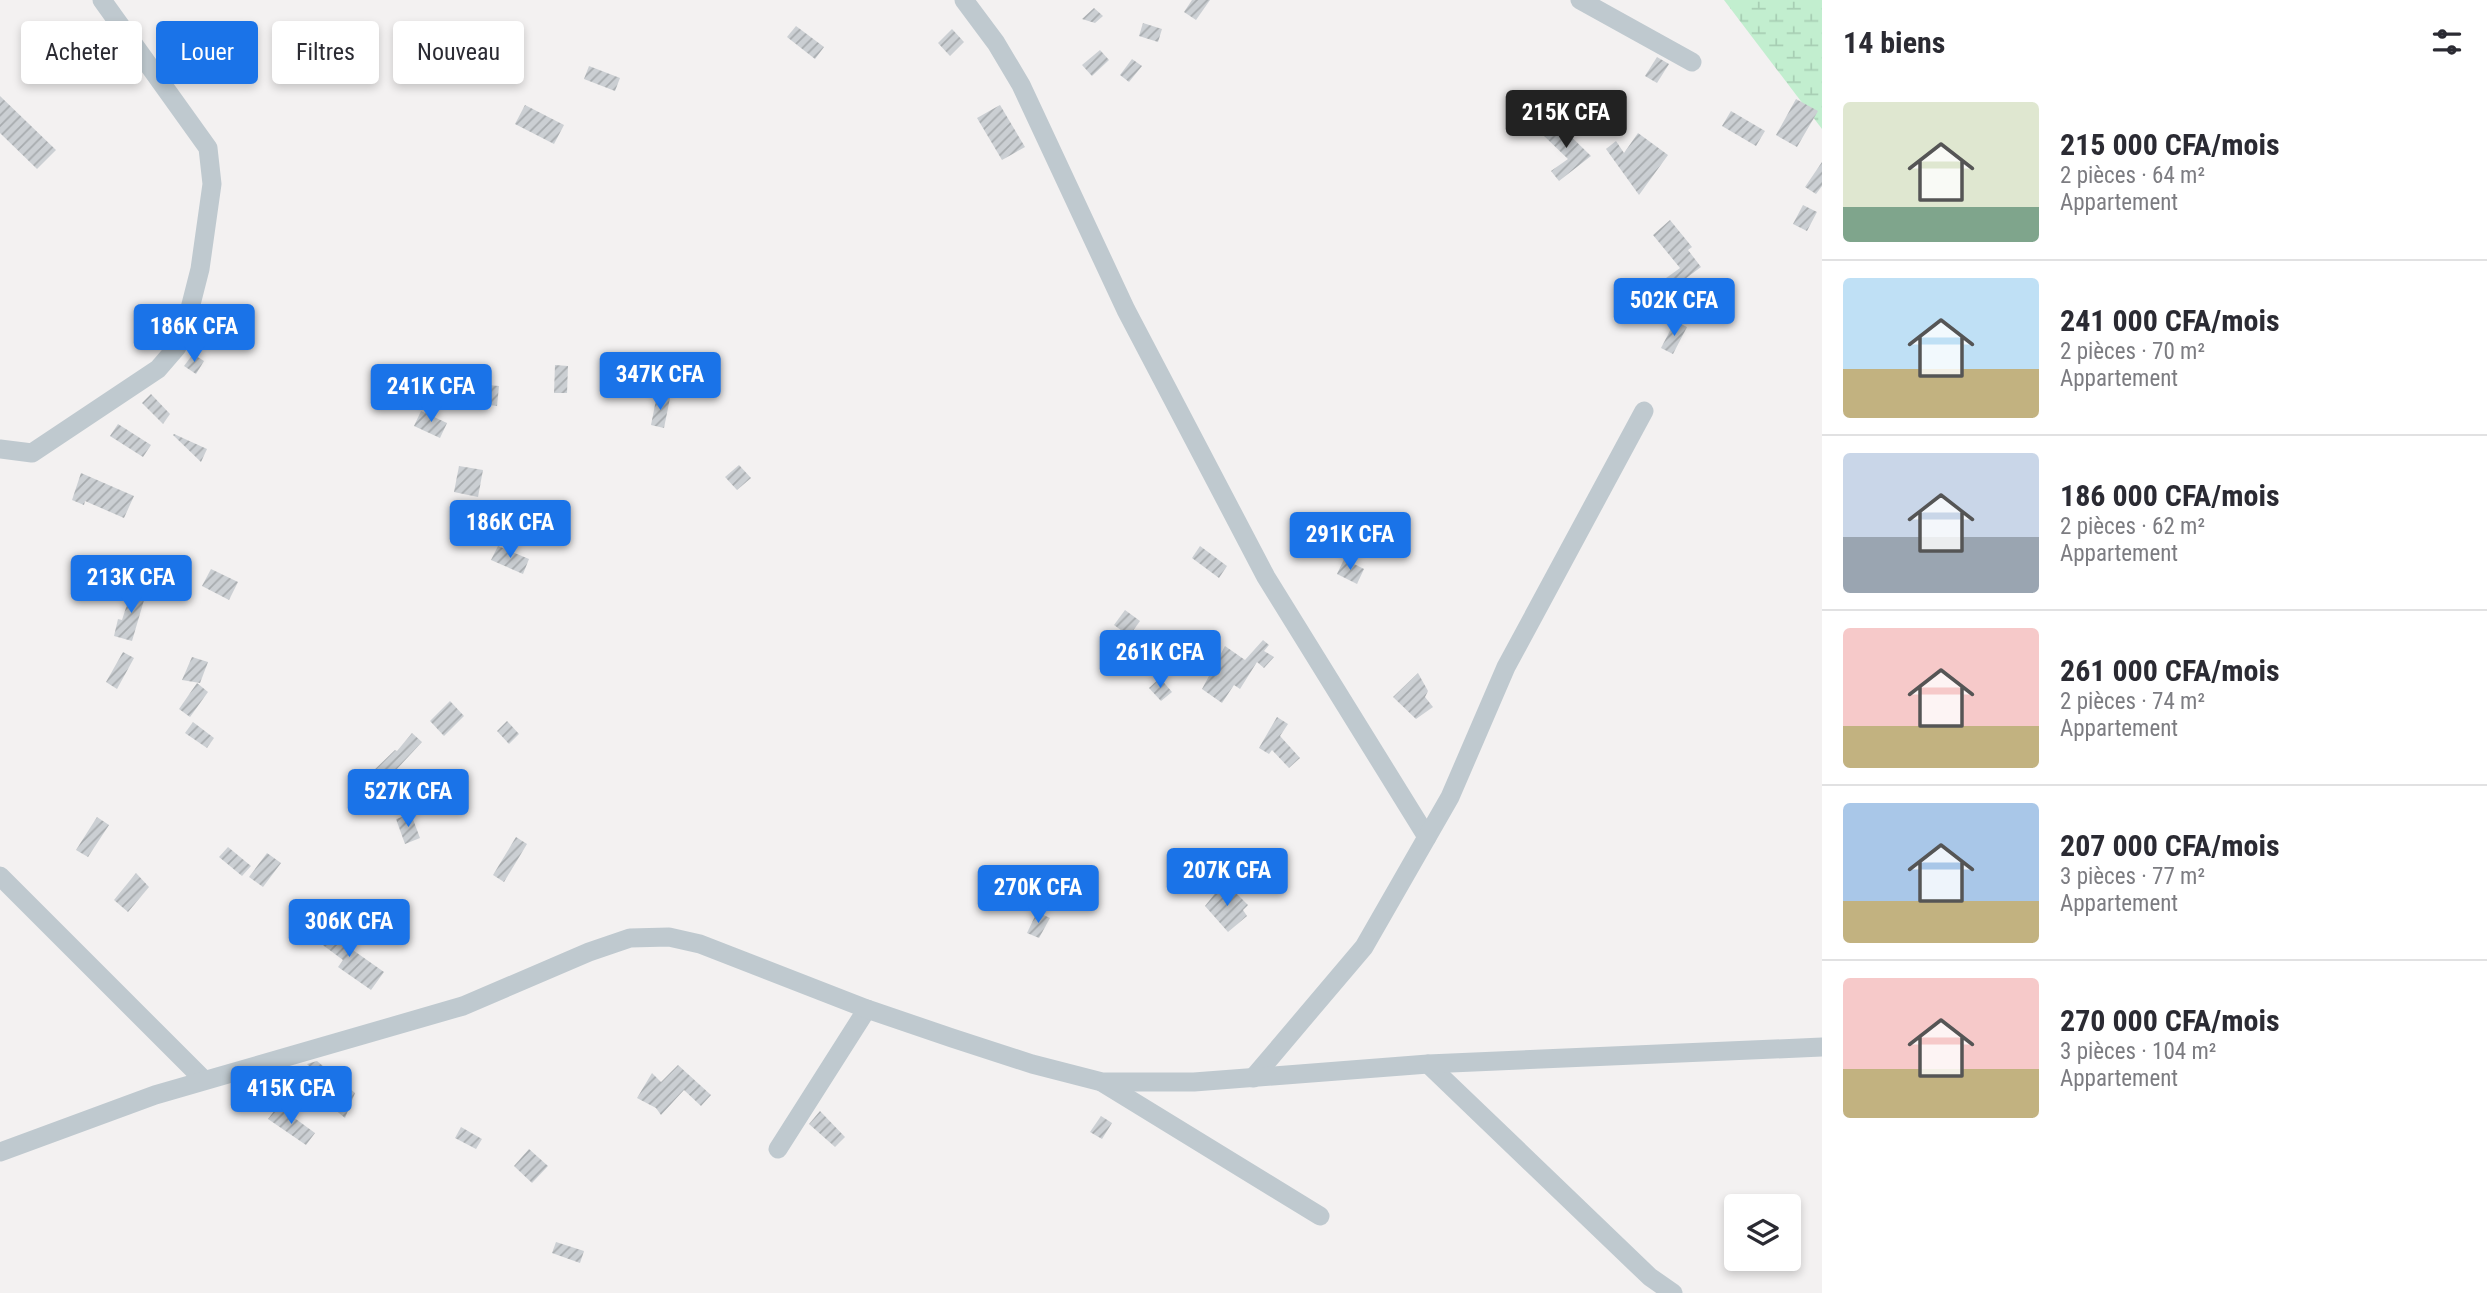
<!DOCTYPE html>
<html lang="fr">
<head>
<meta charset="utf-8">
<style>
  :root { --surface:#fff; --page:#f2f2f3; --text:#2b2b33; --muted:#7c7c81; --line:#e1e1e2; --accent:#1a73e8 }
  body { margin:0; font-family:"Roboto Condensed",sans-serif; background:var(--page); color:var(--text); height:100vh; display:flex; flex-direction:column; font-size:26px; white-space:nowrap }
  * { box-sizing:border-box; margin:0 }
  p { font-size:23px; color:var(--muted) }
  .icon { flex:none; width:38px; height:38px; fill:none; stroke:currentColor; stroke-width:2; stroke-linecap:round; stroke-linejoin:round }
  .map { position:relative; flex:1; overflow:hidden }
  .sheet { display:flex; flex-direction:column; background:var(--surface); width:665px }
  .sheet>* { flex:none }
  .top-card { position:absolute; left:21px; top:21px; width:665px; height:63px; display:flex; gap:14px }
  .controls { position:absolute; left:1724px; top:1194px; display:grid; gap:14px }
  .controls a { display:grid; place-items:center; width:77px; height:77px; border-radius:7px; background:var(--surface); box-shadow:0 4px 10px #0003; font-size:35px }
  .price { position:absolute; translate:-50% -60px; padding:0 16px; border-radius:7px; background:var(--accent); color:#fff; font-size:23px; line-height:46px; filter:drop-shadow(0 2px 4px #0008) }
  .price::after { content:''; position:absolute; left:50%; top:42px; width:21px; height:16px; margin-left:-10px; background:inherit; clip-path:polygon(0 0,100% 0,50% 100%) }
  .price.active { background:#222; color:#fff }
  ul { padding:0; list-style:none }
  li { display:flex; align-items:center; gap:21px; height:175px; padding:0 21px }
  li+li { border-top:2px solid var(--line) }
  li span { display:grid; place-items:center; flex:none; width:196px; height:140px; border-radius:7px; color:#555 }
  li>.icon { margin-inline-start:auto }
  span .icon { width:84px; height:84px; fill:#fffc; stroke-width:1 }
  li b { font-size:30px }
  h2 { display:flex; justify-content:space-between; align-items:center; height:84px; padding:0 21px; font-size:30px }
  .tag { padding:0 24px; border-radius:7px; background:var(--surface); box-shadow:0 4px 10px #0003; font-size:24px; line-height:63px }
  .tag.active { background:var(--accent); color:#fff }
  main { display:flex; flex:1; min-height:0 }
  .map>svg:first-child { display:block }
  .wetland { fill:url(#wetland-marsh) }
  .building { fill:url(#building-hatch) }
  .lines { fill:none; stroke-linecap:round; stroke-linejoin:round }
  .minor { stroke:#bfc9cf; stroke-width:19 }
</style>
</head>
<body>
<main>
<div class="map">
<svg width="1822" height="1293" viewBox="0 0 1822 1293">
  <defs>
    <pattern id="wetland-marsh" width="20" height="14" patternUnits="userSpaceOnUse" patternTransform="scale(1.75)"><rect width="20" height="14" fill="#c2eecf"/><path d="M1 5h8M5 5V1M11 12h8M15 12V8" fill="none" stroke="#a8ceb4"/></pattern>
    <pattern id="building-hatch" width="6" height="6" patternUnits="userSpaceOnUse" patternTransform="scale(1.75)"><rect width="6" height="6" fill="#cbcfd3"/><path d="M-1 1l2-2M0 6l6-6M5 7l2-2" fill="none" stroke="#a7abae"/></pattern>
  </defs>
  <rect width="100%" height="100%" fill="#f3f1f1"/>
  <!-- wetland -->
  <path class="wetland" d="M 1724,0 L 1822,0 L 1822,129 Z"/>
  <!-- building -->
  <g class="building">
    <path d="M 1192,0 L 1210,0 L 1196,20 L 1184,12 Z"/>
    <path d="M 1094,8 L 1103,16 L 1095,23 L 1082,19 Z"/>
    <path d="M 1143,23 L 1162,29 L 1158,42 L 1139,36 Z"/>
    <path d="M 796,26 L 824,47 L 815,59 L 787,37 Z"/>
    <path d="M 952,29 L 964,42 L 950,56 L 938,43 Z"/>
    <path d="M 76,40 L 89,58 L 68,74 L 55,56 Z"/>
    <path d="M 1100,50 L 1109,60 L 1092,76 L 1082,65 Z"/>
    <path d="M 1657,57 L 1669,64 L 1657,83 L 1645,76 Z"/>
    <path d="M 1132,59 L 1142,66 L 1129,82 L 1120,75 Z"/>
    <path d="M 589,66 L 620,78 L 615,91 L 584,79 Z"/>
    <path d="M 0,96 L 56,150 L 37,169 L 0,133 Z"/>
    <path d="M 1796,99 L 1818,111 L 1797,147 L 1776,135 Z"/>
    <path d="M 525,105 L 564,125 L 554,144 L 515,124 Z"/>
    <path d="M 1000,105 L 1025,147 L 1002,160 L 977,118 Z"/>
    <path d="M 1731,111 L 1765,131 L 1756,146 L 1722,126 Z"/>
    <path d="M 1555,121 L 1591,156 L 1559,181 L 1551,171 L 1568,159 L 1542,134 Z"/>
    <path d="M 1638,133 L 1668,155 L 1639,195 L 1606,149 L 1616,141 L 1624,153 Z"/>
    <path d="M 1822,162 L 1822,186 L 1816,194 L 1805,187 Z"/>
    <path d="M 1803,205 L 1817,212 L 1807,231 L 1793,224 Z"/>
    <path d="M 1670,220 L 1692,247 L 1688,250 L 1701,267 L 1669,291 L 1662,281 L 1680,268 L 1653,235 Z"/>
    <path d="M 1675,321 L 1687,327 L 1673,354 L 1661,348 Z"/>
    <path d="M 193,354 L 204,361 L 196,374 L 184,366 Z"/>
    <path d="M 609,360 L 634,363 L 633,376 L 607,373 Z"/>
    <path d="M 555,365 L 568,366 L 567,393 L 554,393 Z"/>
    <path d="M 466,383 L 499,386 L 497,406 L 464,402 Z"/>
    <path d="M 151,394 L 170,414 L 163,424 L 142,403 Z"/>
    <path d="M 657,395 L 670,398 L 664,428 L 651,425 Z"/>
    <path d="M 421,411 L 447,423 L 440,438 L 414,426 Z"/>
    <path d="M 118,424 L 151,445 L 143,457 L 110,436 Z"/>
    <path d="M 174,434 L 207,449 L 201,462 L 173,435 Z"/>
    <path d="M 739,465 L 751,478 L 737,490 L 725,477 Z"/>
    <path d="M 459,466 L 483,470 L 478,497 L 454,492 Z"/>
    <path d="M 81,473 L 134,496 L 124,518 L 85,501 L 84,505 L 72,500 Z"/>
    <path d="M 498,546 L 529,559 L 523,574 L 491,560 Z"/>
    <path d="M 1200,546 L 1227,566 L 1219,578 L 1192,558 Z"/>
    <path d="M 1344,559 L 1364,569 L 1357,584 L 1337,574 Z"/>
    <path d="M 211,569 L 238,582 L 229,600 L 202,586 Z"/>
    <path d="M 133,586 L 147,590 L 132,641 L 114,636 L 118,619 L 122,620 Z"/>
    <path d="M 1125,610 L 1140,621 L 1129,636 L 1114,625 Z"/>
    <path d="M 1263,640 L 1269,645 L 1264,651 L 1274,657 L 1264,668 L 1257,662 L 1240,689 L 1234,685 L 1222,703 L 1202,689 L 1225,646 L 1245,660 Z"/>
    <path d="M 123,652 L 134,658 L 117,689 L 106,682 Z"/>
    <path d="M 192,657 L 208,662 L 200,683 L 182,680 Z"/>
    <path d="M 1418,673 L 1428,691 L 1425,697 L 1433,707 L 1416,719 L 1393,697 Z"/>
    <path d="M 1160,678 L 1172,692 L 1161,701 L 1149,688 Z"/>
    <path d="M 197,683 L 208,692 L 190,717 L 179,709 Z"/>
    <path d="M 450,701 L 464,716 L 444,736 L 430,721 Z"/>
    <path d="M 1277,717 L 1288,724 L 1280,736 L 1300,758 L 1289,768 L 1272,750 L 1269,754 L 1259,748 Z"/>
    <path d="M 507,721 L 519,734 L 509,744 L 497,731 Z"/>
    <path d="M 193,722 L 214,738 L 207,748 L 185,733 Z"/>
    <path d="M 412,733 L 422,742 L 382,785 L 370,774 L 395,750 L 397,751 Z"/>
    <path d="M 442,783 L 459,801 L 448,811 L 431,794 Z"/>
    <path d="M 411,814 L 420,838 L 405,844 L 396,819 Z"/>
    <path d="M 97,817 L 109,825 L 88,857 L 76,850 Z"/>
    <path d="M 516,837 L 527,844 L 504,882 L 493,875 Z"/>
    <path d="M 228,847 L 251,866 L 242,876 L 219,857 Z"/>
    <path d="M 267,853 L 281,863 L 263,887 L 249,877 Z"/>
    <path d="M 136,873 L 149,887 L 128,912 L 114,900 Z"/>
    <path d="M 1221,886 L 1227,892 L 1233,890 L 1248,905 L 1243,910 L 1247,916 L 1228,932 L 1205,906 Z"/>
    <path d="M 1037,912 L 1050,918 L 1039,938 L 1027,933 Z"/>
    <path d="M 316,924 L 384,972 L 371,990 L 338,967 L 343,960 L 308,934 Z"/>
    <path d="M 317,1061 L 355,1093 L 345,1118 L 333,1108 L 337,1094 L 307,1064 Z"/>
    <path d="M 678,1065 L 711,1095 L 701,1106 L 684,1090 L 661,1115 L 656,1108 L 637,1098 L 652,1073 L 661,1082 Z"/>
    <path d="M 278,1106 L 315,1133 L 306,1145 L 268,1119 Z"/>
    <path d="M 820,1111 L 845,1137 L 835,1147 L 809,1124 Z"/>
    <path d="M 1101,1116 L 1112,1123 L 1102,1139 L 1090,1132 Z"/>
    <path d="M 461,1127 L 482,1139 L 476,1149 L 455,1138 Z"/>
    <path d="M 529,1149 L 548,1166 L 532,1183 L 514,1166 Z"/>
    <path d="M 556,1242 L 584,1251 L 580,1263 L 552,1253 Z"/>
  </g>
  <g class="lines">
    <!-- minor -->
    <g class="minor">
      <path d="M 964,0 L 996,43 L 1021,85 L 1126,310 L 1266,577 L 1427,837"/>
      <path d="M 1580,0 L 1692,62"/>
      <path d="M 0,449 L 32,453 L 158,369 L 177,347 L 187,320 L 200,269 L 212,184 L 208,148 L 102,0"/>
      <path d="M 0,876 L 204,1080"/>
      <path d="M 1428,1064 L 1650,1277 L 1673,1293"/>
      <path d="M 1253,1078 L 1364,947 L 1450,797 L 1506,667 L 1644,411"/>
      <path d="M 1103,1083 L 1320,1216"/>
      <path d="M 778,1149 L 867,1009"/>
      <path d="M 0,1152 L 155,1095 L 463,1006 L 589,952 L 630,938 L 669,937 L 700,944 L 867,1009 L 952,1038 L 1032,1064 L 1102,1082 L 1194,1082 L 1428,1064 L 1822,1047"/>
    </g>
  </g>
</svg>
<div class="controls">
<a><svg class="icon" aria-label="layers" viewBox="0 0 24 24"><path d="M12 4l9 5-9 5-9-5zM3 14l9 5 9-5"/></svg></a>
</div>
<b class="price active" style="left:1566px;top:150px">215K CFA</b>
<b class="price" style="left:1674px;top:338px">502K CFA</b>
<b class="price" style="left:194px;top:364px">186K CFA</b>
<b class="price" style="left:660px;top:412px">347K CFA</b>
<b class="price" style="left:431px;top:424px">241K CFA</b>
<b class="price" style="left:510px;top:560px">186K CFA</b>
<b class="price" style="left:1350px;top:572px">291K CFA</b>
<b class="price" style="left:131px;top:615px">213K CFA</b>
<b class="price" style="left:1160px;top:690px">261K CFA</b>
<b class="price" style="left:408px;top:829px">527K CFA</b>
<b class="price" style="left:1227px;top:908px">207K CFA</b>
<b class="price" style="left:1038px;top:925px">270K CFA</b>
<b class="price" style="left:349px;top:959px">306K CFA</b>
<b class="price" style="left:291px;top:1126px">415K CFA</b>
<div class="top-card">
<a class="tag">Acheter</a>
<a class="tag active">Louer</a>
<a class="tag">Filtres</a>
<a class="tag">Nouveau</a>
</div>
</div>
<section class="sheet">
<h2>14 biens<svg class="icon" aria-label="filters" viewBox="0 0 24 24"><path d="M4 7h16M4 17h16"/><circle cx="9" cy="7" r="2"/><circle cx="15" cy="17" r="2"/></svg></h2>
<ul>
<li><span style="background:linear-gradient(#dfe7d0 75%,#7fa58c 0)"><svg class="icon" aria-label="home" viewBox="0 0 24 24"><path d="M3 11l9-7 9 7M6 9v11h12V9"/></svg></span><div><b>215 000 CFA/mois</b><p>2 pièces · 64 m²</p><p>Appartement</p></div></li>
<li><span style="background:linear-gradient(#bfe0f5 65%,#c2b280 0)"><svg class="icon" aria-label="home" viewBox="0 0 24 24"><path d="M3 11l9-7 9 7M6 9v11h12V9"/></svg></span><div><b>241 000 CFA/mois</b><p>2 pièces · 70 m²</p><p>Appartement</p></div></li>
<li><span style="background:linear-gradient(#c9d6e8 60%,#9aa5b1 0)"><svg class="icon" aria-label="home" viewBox="0 0 24 24"><path d="M3 11l9-7 9 7M6 9v11h12V9"/></svg></span><div><b>186 000 CFA/mois</b><p>2 pièces · 62 m²</p><p>Appartement</p></div></li>
<li><span style="background:linear-gradient(#f6c9c9 70%,#c2b280 0)"><svg class="icon" aria-label="home" viewBox="0 0 24 24"><path d="M3 11l9-7 9 7M6 9v11h12V9"/></svg></span><div><b>261 000 CFA/mois</b><p>2 pièces · 74 m²</p><p>Appartement</p></div></li>
<li><span style="background:linear-gradient(#a9c7e8 70%,#c2b280 0)"><svg class="icon" aria-label="home" viewBox="0 0 24 24"><path d="M3 11l9-7 9 7M6 9v11h12V9"/></svg></span><div><b>207 000 CFA/mois</b><p>3 pièces · 77 m²</p><p>Appartement</p></div></li>
<li><span style="background:linear-gradient(#f6c9c9 65%,#c2b280 0)"><svg class="icon" aria-label="home" viewBox="0 0 24 24"><path d="M3 11l9-7 9 7M6 9v11h12V9"/></svg></span><div><b>270 000 CFA/mois</b><p>3 pièces · 104 m²</p><p>Appartement</p></div></li>
</ul>
</section>
</main>
</body>
</html>
